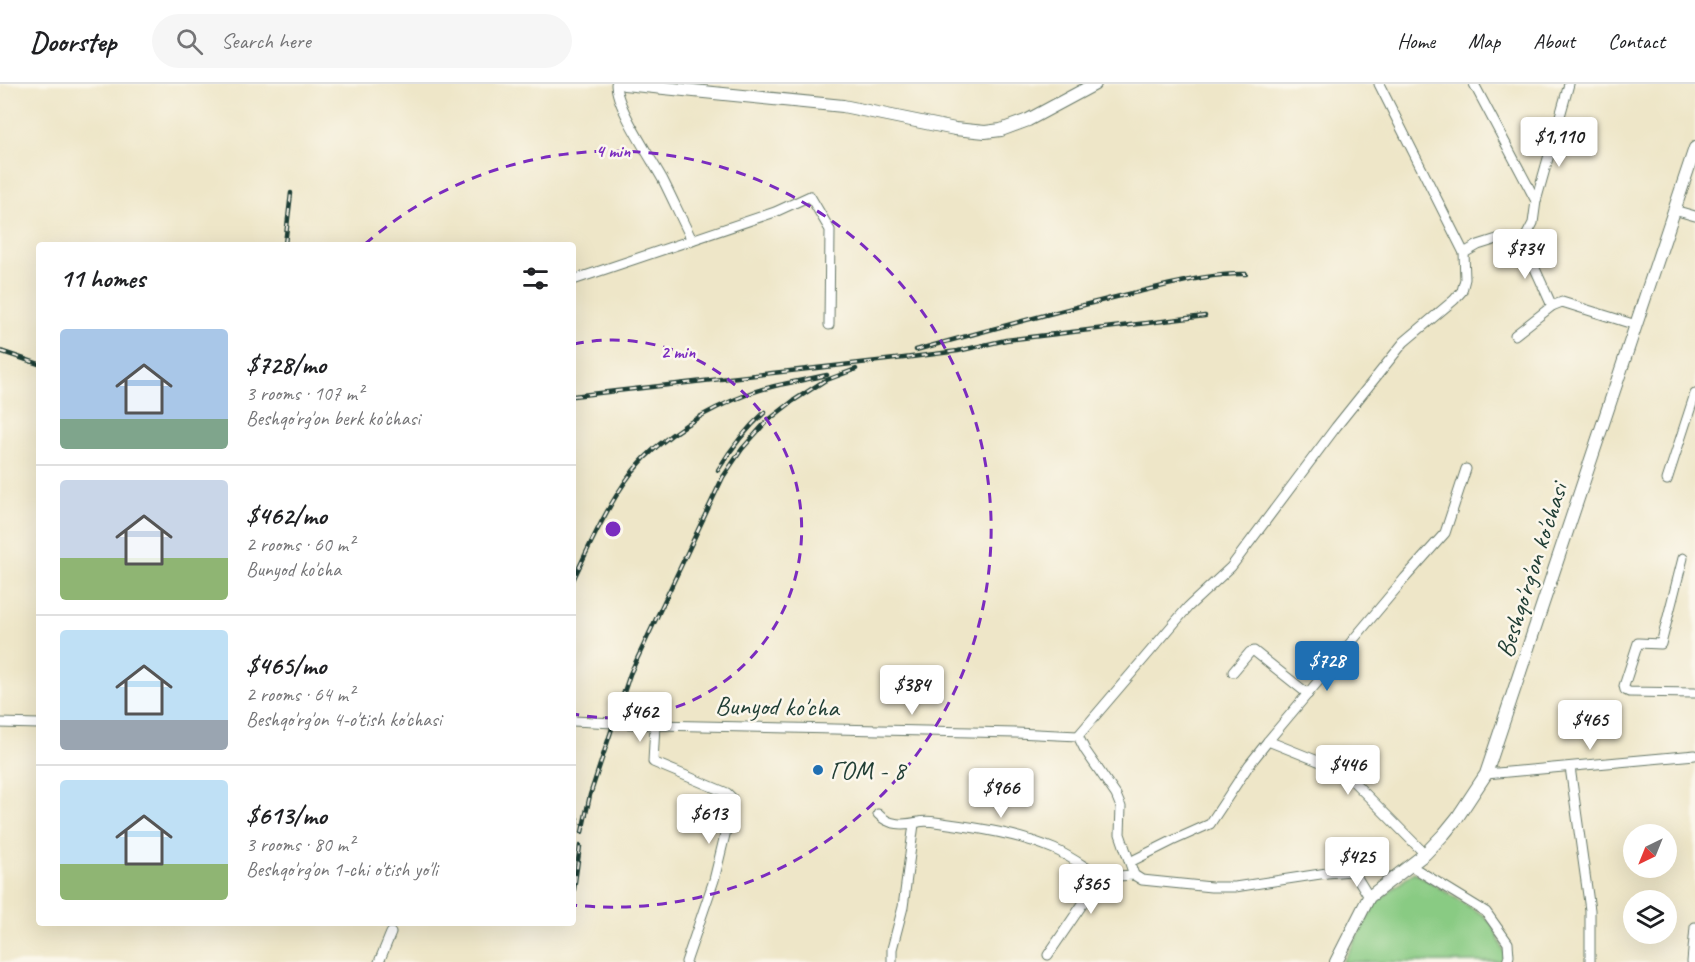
<!DOCTYPE html>
<html lang="en">
<head>
<meta charset="utf-8">
<style>
  :root { --surface:#fff; --page:#f6f6f6; --text:#202124; --muted:#757577; --line:#e0e0e0; --accent:#1f6fb2 }
  body { margin:0; font-family:Caveat,sans-serif; background:var(--page); color:var(--text); height:100vh; display:flex; flex-direction:column; font-size:22px; white-space:nowrap }
  * { box-sizing:border-box; margin:0 }
  p { font-size:20px; color:var(--muted) }
  .icon { flex:none; width:33px; height:33px; fill:none; stroke:currentColor; stroke-width:2; stroke-linecap:round; stroke-linejoin:round }
  .map { position:relative; flex:1; overflow:hidden }
  .side { position:absolute; left:36px; top:158px; width:540px; height:684px; display:flex; flex-direction:column; background:var(--surface); border-radius:6px; box-shadow:0 6px 24px #0002 }
  .side>* { flex:none }
  .needle { width:39px; rotate:223deg }
  .controls { position:absolute; left:1623px; top:740px; display:grid; gap:12px }
  .controls a { display:grid; place-items:center; width:54px; height:54px; border-radius:50%; background:var(--surface); box-shadow:0 6px 24px #0002; font-size:30px }
  .price { position:absolute; translate:-50% -51px; padding:0 14px; border-radius:6px; background:#fff; color:#222; font-size:20px; line-height:39px; filter:drop-shadow(0 2px 3px #0008) }
  .price::after { content:''; position:absolute; left:50%; top:36px; width:18px; height:14px; margin-left:-9px; background:inherit; clip-path:polygon(0 0,100% 0,50% 100%) }
  .price.on { background:var(--accent); color:#fff }
  ul { padding:0; list-style:none }
  li { display:flex; align-items:center; gap:18px; height:150px; padding:0 24px }
  li+li { border-top:2px solid var(--line) }
  li span { display:grid; place-items:center; flex:none; width:168px; height:120px; border-radius:6px; color:#555 }
  li>.icon { margin-inline-start:auto }
  span .icon { width:72px; height:72px; fill:#fffc; stroke-width:1 }
  li b { font-size:26px }
  h2 { display:flex; justify-content:space-between; align-items:center; height:72px; padding:0 24px; font-size:26px }
  header { display:flex; align-items:center; gap:36px; box-sizing:border-box; height:84px; padding:0 30px; background:var(--surface); border-bottom:2px solid var(--line) }
  header strong { font-size:28px }
  nav { display:flex; gap:33px; margin-inline-start:auto; font-size:21px }
  .search { width:420px; height:54px; background:var(--page); display:flex; align-items:center; gap:15px; box-sizing:border-box; padding:0 21px; border-radius:33px; color:var(--muted); font-size:22px }
  .map>svg:first-child { display:block }
  .green { fill:#89cb83; stroke:#54845c; stroke-width:1.5 }
  .lines { fill:none; stroke-linecap:round; stroke-linejoin:round }
  .street-casing { stroke:#677868; stroke-width:11 }
  .secondary-casing { stroke:#677868; stroke-width:14 }
  .street { stroke:#fff; stroke-width:9 }
  .secondary { stroke:#fff; stroke-width:12 }
  .rail-casing { stroke:#1f3d34; stroke-width:4.5 }
  .rail { stroke:#fbf7ec; stroke-width:2; stroke-dasharray:7; stroke-linecap:butt }
  .ring { fill:none; stroke:#7b2cbf; stroke-width:3; stroke-dasharray:10 8 }
  .poi-dot { fill:#1f6fb2; stroke:#fbf7ec; stroke-width:2 }
  .labels { text-anchor:middle; stroke-width:5; stroke-linejoin:round; paint-order:stroke }
  .street-label { font-size:26px; fill:#1f3d34; stroke:#fbf7ec }
  .poi-label { font-size:26px; fill:#1f3d34; stroke:#fbf7ec; text-anchor:start }
  .centre { fill:#7b2cbf; stroke:#fbf7ec; stroke-width:3 }
  .ring-label { font-size:18px; text-anchor:middle; font-weight:bold; fill:#7b2cbf; stroke:#fbf7ec; stroke-width:5; stroke-linejoin:round; paint-order:stroke }
</style>
</head>
<body>
<header>
<strong>Doorstep</strong>
<div class="search"><svg class="icon" aria-label="search" viewBox="0 0 24 24"><circle cx="10" cy="10" r="6"/><path d="M15 15l6 6"/></svg>Search here</div>
<nav><a>Home</a><a>Map</a><a>About</a><a>Contact</a></nav>
</header>
<div class="map">
<svg width="1695" height="878" viewBox="0 0 1695 878">
  <rect width="100%" height="100%" fill="#fbf7ec"/>
  <filter id="ink" filterUnits="userSpaceOnUse"><feTurbulence type="fractalNoise" baseFrequency=".0167" numOctaves="2"/><feDisplacementMap in="SourceGraphic" scale="12" xChannelSelector="R" yChannelSelector="G"/><feConvolveMatrix kernelMatrix="1 2 1 2 8 2 1 2 1" color-interpolation-filters="sRGB"/></filter>
  <filter id="wash" filterUnits="userSpaceOnUse"><feTurbulence type="fractalNoise" baseFrequency=".008" numOctaves="4" result="noise"/><feDisplacementMap in="SourceGraphic" scale="24" xChannelSelector="R" yChannelSelector="G"/><feGaussianBlur stdDeviation="1.35" result="paint"/><feColorMatrix in="noise" values="0 0 0 0 0 0 0 0 0 0 0 0 0 0 0 0 0 1.4 0 .05"/><feComposite in="paint" operator="in"/></filter>
  <g filter="url(#wash)">
    <rect width="100%" height="100%" fill="#eee6c8"/>
    <!-- green -->
    <path class="green" d="M 1414,788 L 1483,831 L 1493,841 L 1505,870 L 1503,878 L 1343,878 L 1376,819 Z"/>
  </g>
  <g filter="url(#ink)">
    <g class="lines">
      <!-- street casing -->
      <g class="street-casing">
        <g id="street">
          <path d="M 616,0 C 616,23 651,74 663,96 C 673,116 682,136 692,156"/>
          <path d="M 1474,0 L 1536,117"/>
          <path d="M 1674,126 L 1695,132"/>
          <path d="M 1523,158 L 1533,139 L 1536,117 L 1569,0"/>
          <path d="M 1523,158 L 1552,222"/>
          <path d="M 1464,169 L 1478,161 L 1497,155 L 1523,158"/>
          <path d="M 573,196 L 775,128 L 810,112 L 830,146 L 829,241"/>
          <path d="M 1515,251 L 1552,222 L 1562,218 L 1636,241"/>
          <path d="M 1667,396 L 1695,310"/>
          <path d="M 1683,474 L 1661,560 L 1638,559 L 1624,602 L 1625,606 L 1629,608 L 1695,609"/>
          <path d="M 1233,588 L 1250,568 L 1254,567 L 1308,610"/>
          <path d="M 573,637 L 655,641 L 1016,649 L 1078,652 L 1085,666 L 1116,711 L 1121,723 L 1120,750 L 1134,791"/>
          <path d="M 0,639 L 39,640"/>
          <path d="M 655,641 L 653,678 L 727,709 L 732,714 L 732,722 L 714,796 L 686,878"/>
          <path d="M 1078,652 L 1188,523 L 1231,483 L 1336,343 L 1404,258 L 1454,216 L 1462,207 L 1465,195 L 1464,169 L 1379,0"/>
          <path d="M 1268,657 L 1343,687 L 1425,770"/>
          <path d="M 1570,683 L 1590,826 L 1590,878"/>
          <path d="M 1486,690 L 1695,671"/>
          <path d="M 878,730 C 889,742 904,741 919,738 C 926,736 935,738 942,739 C 979,744 1019,750 1054,765 C 1070,772 1086,784 1101,793"/>
          <path d="M 1130,778 L 1172,757 L 1210,740 L 1249,681 L 1268,657 L 1405,494 L 1445,449 L 1466,385"/>
          <path d="M 1411,782 L 1486,828 L 1508,859 L 1509,872 L 1507,878"/>
          <path d="M 1048,871 L 1101,793 L 1134,791 L 1142,796 L 1211,803 L 1235,803 L 1327,789 L 1351,787 L 1355,790 L 1369,813"/>
          <path d="M 379,878 L 391,849"/>
          <path d="M 892,878 L 892,865 L 903,823 L 914,740"/>
          <path d="M 1692,878 L 1695,843"/>
        </g>
      </g>
      <!-- secondary casing -->
      <g class="secondary-casing">
        <g id="secondary">
          <path d="M 624,0 L 843,22 L 955,45 L 985,48 L 1001,46 L 1028,36 L 1095,0"/>
          <path d="M 1336,878 L 1369,813 L 1425,770 L 1444,750 L 1457,734 L 1486,690 L 1695,64"/>
        </g>
      </g>
      <!-- street -->
      <use href="#street" class="street"/>
      <!-- secondary -->
      <use href="#secondary" class="secondary"/>
      <!-- rail casing -->
      <g class="rail-casing">
        <g id="rail">
          <path d="M 285,160 L 291,109"/>
          <path d="M 916,266 C 988,246 1061,226 1133,209 C 1170,201 1208,189 1246,190"/>
          <path d="M 0,267 L 39,280"/>
          <path d="M 573,312 L 904,274 L 958,267 L 1006,256 L 1205,232"/>
          <path d="M 718,386 C 732,363 745,346 765,328"/>
          <path d="M 573,496 C 591,459 608,420 633,387 C 662,351 708,325 751,309 C 774,300 802,297 827,291"/>
          <path d="M 582,748 L 590,711 L 630,590 L 723,393 L 742,365 L 766,338 L 793,317 L 824,297 L 856,285"/>
          <path d="M 573,759 L 577,735"/>
          <path d="M 573,812 L 580,762"/>
        </g>
      </g>
      <!-- rail -->
      <use href="#rail" class="rail"/>
    </g>
  </g>
  <!-- distance rings -->
  <g class="ring">
    <path d="M574 260A189 189 0 1 1 574 630"/>
    <path d="M365 160A378 378 0 1 1 573 821"/>
  </g>
  <!-- markers -->
  <circle class="poi-dot" cx="818" cy="686" r="6"/>
  <g class="labels">
    <!-- street labels -->
    <g class="street-label">
      <text transform="translate(1531 486) rotate(-72)" y="9">Beshqo'rg'on ko'chasi</text>
      <text transform="translate(777 622) rotate(1)" y="9">Bunyod ko'cha</text>
    </g>
    <!-- poi labels -->
    <g class="poi-label">
      <text x="830" y="695">ГОМ - 8</text>
    </g>
  </g>
  <circle cx="613" cy="445" r="9" class="centre"/>
  <g class="ring-label">
    <text x="613" y="73">4 min</text>
    <text x="678" y="274">2 min</text>
  </g>
</svg>
<div class="controls">
<a><svg class="needle" viewBox="-14 -14 28 28"><path d="M0-13l5 13h-10z" fill="#e53935"/><path d="M0 13l5-13h-10z" fill="#757577"/></svg></a>
<a><svg class="icon" aria-label="layers" viewBox="0 0 24 24"><path d="M12 4l9 5-9 5-9-5zM3 14l9 5 9-5"/></svg></a>
</div>
<b class="price" style="left:1559px;top:84px">$1,110</b>
<b class="price" style="left:1525px;top:196px">$734</b>
<b class="price on" style="left:1327px;top:608px">$728</b>
<b class="price" style="left:912px;top:632px">$384</b>
<b class="price" style="left:640px;top:659px">$462</b>
<b class="price" style="left:1590px;top:667px">$465</b>
<b class="price" style="left:1348px;top:712px">$446</b>
<b class="price" style="left:1001px;top:735px">$966</b>
<b class="price" style="left:709px;top:761px">$613</b>
<b class="price" style="left:1357px;top:804px">$425</b>
<b class="price" style="left:1091px;top:831px">$365</b>
<section class="side">
<h2>11 homes<svg class="icon" aria-label="filters" viewBox="0 0 24 24"><path d="M4 7h16M4 17h16"/><circle cx="9" cy="7" r="2"/><circle cx="15" cy="17" r="2"/></svg></h2>
<ul>
<li><span style="background:linear-gradient(#a9c7e8 75%,#7fa58c 0)"><svg class="icon" aria-label="home" viewBox="0 0 24 24"><path d="M3 11l9-7 9 7M6 9v11h12V9"/></svg></span><div><b>$728/mo</b><p>3 rooms · 107 m²</p><p>Beshqo'rg'on berk ko'chasi</p></div></li>
<li><span style="background:linear-gradient(#c9d6e8 65%,#8fb573 0)"><svg class="icon" aria-label="home" viewBox="0 0 24 24"><path d="M3 11l9-7 9 7M6 9v11h12V9"/></svg></span><div><b>$462/mo</b><p>2 rooms · 60 m²</p><p>Bunyod ko'cha</p></div></li>
<li><span style="background:linear-gradient(#bfe0f5 75%,#9aa5b1 0)"><svg class="icon" aria-label="home" viewBox="0 0 24 24"><path d="M3 11l9-7 9 7M6 9v11h12V9"/></svg></span><div><b>$465/mo</b><p>2 rooms · 64 m²</p><p>Beshqo'rg'on 4-o'tish ko'chasi</p></div></li>
<li><span style="background:linear-gradient(#bfe0f5 70%,#8fb573 0)"><svg class="icon" aria-label="home" viewBox="0 0 24 24"><path d="M3 11l9-7 9 7M6 9v11h12V9"/></svg></span><div><b>$613/mo</b><p>3 rooms · 80 m²</p><p>Beshqo'rg'on 1-chi o'tish yo'li</p></div></li>
</ul>
</section>
</div>
</body>
</html>
